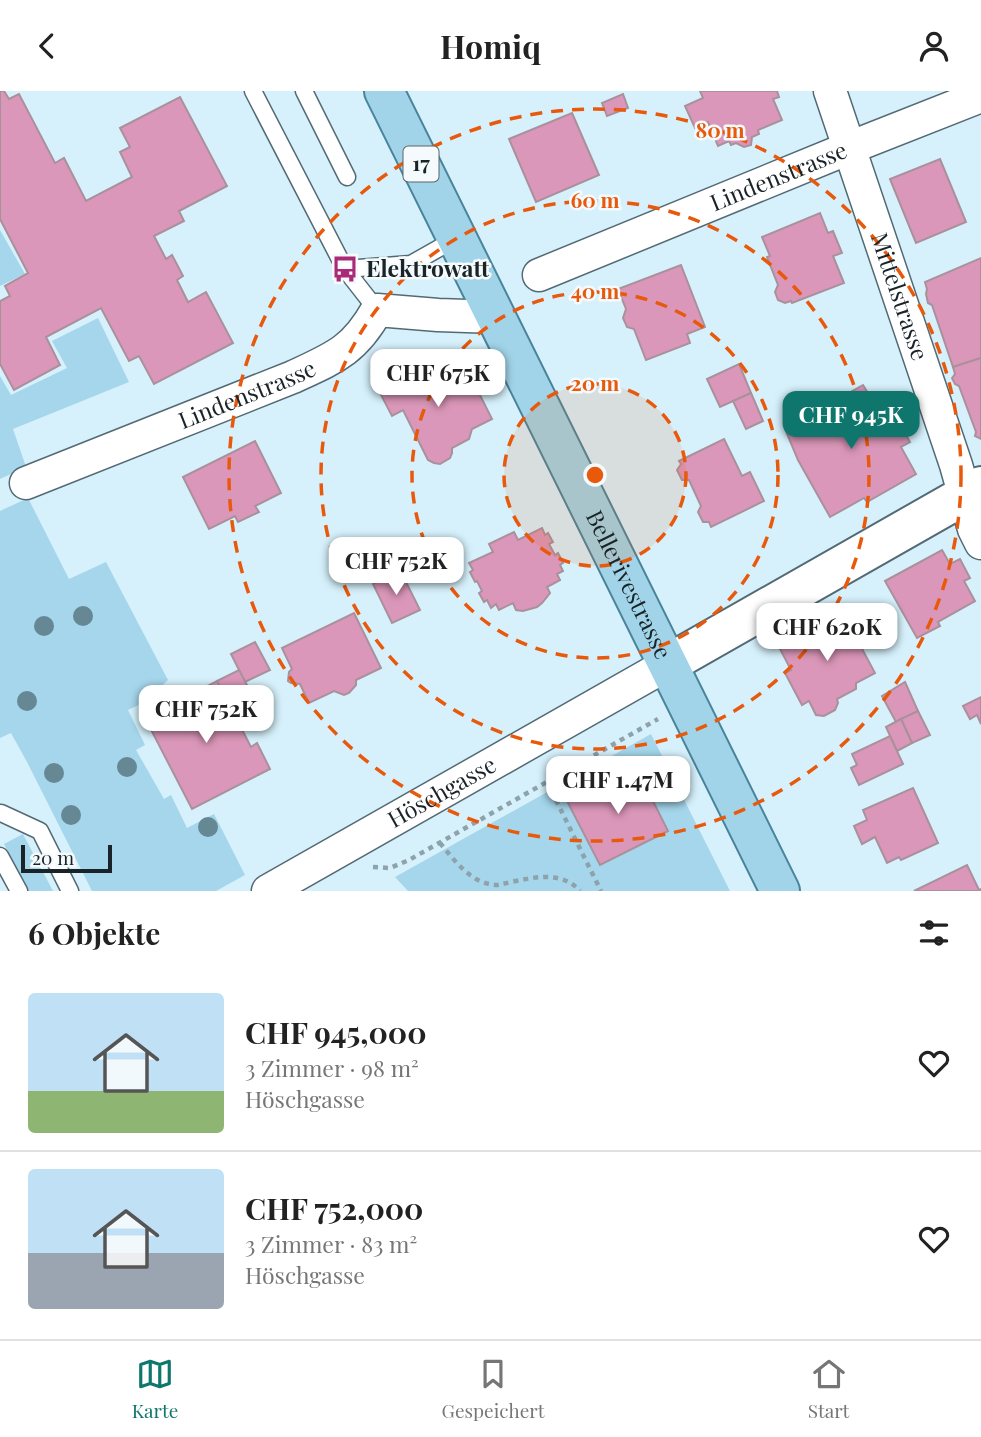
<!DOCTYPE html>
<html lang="de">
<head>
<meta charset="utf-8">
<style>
  :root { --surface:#fff; --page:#f6f6f6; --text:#222; --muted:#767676; --line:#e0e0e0; --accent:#0f766e }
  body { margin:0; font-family:"Playfair Display",serif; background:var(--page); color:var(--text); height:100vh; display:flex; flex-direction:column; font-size:26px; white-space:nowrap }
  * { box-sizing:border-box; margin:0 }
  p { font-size:23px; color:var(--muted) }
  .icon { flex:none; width:38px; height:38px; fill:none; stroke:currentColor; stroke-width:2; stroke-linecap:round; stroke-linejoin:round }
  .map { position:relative; height:800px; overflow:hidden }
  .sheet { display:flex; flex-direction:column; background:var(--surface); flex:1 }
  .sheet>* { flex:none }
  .scale { position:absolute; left:21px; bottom:18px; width:91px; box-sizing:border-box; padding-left:7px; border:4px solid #1a2428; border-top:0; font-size:19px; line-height:24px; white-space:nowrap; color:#1a2428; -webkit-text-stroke:5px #f5fafc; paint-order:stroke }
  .price { position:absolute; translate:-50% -60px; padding:0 16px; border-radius:14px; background:#fff; color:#222; font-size:23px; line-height:46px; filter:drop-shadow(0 2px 4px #0008) }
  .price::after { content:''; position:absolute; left:50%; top:42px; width:21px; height:16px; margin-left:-10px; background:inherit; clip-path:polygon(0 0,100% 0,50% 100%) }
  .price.active { background:var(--accent); color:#fff }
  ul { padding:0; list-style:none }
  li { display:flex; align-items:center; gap:21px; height:175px; padding:0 28px }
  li+li { border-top:2px solid var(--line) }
  li span { display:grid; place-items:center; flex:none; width:196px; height:140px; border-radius:7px; color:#555 }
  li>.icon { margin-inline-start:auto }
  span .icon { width:84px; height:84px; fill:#fffc; stroke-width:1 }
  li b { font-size:30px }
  h2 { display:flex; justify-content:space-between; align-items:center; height:84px; padding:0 28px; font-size:30px }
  header { display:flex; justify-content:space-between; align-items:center; height:91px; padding:0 28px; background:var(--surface); font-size:32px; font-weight:700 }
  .tabs { display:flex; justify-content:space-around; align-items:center; height:98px; border-top:2px solid var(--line); background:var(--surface); font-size:19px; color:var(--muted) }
  .tabs a { display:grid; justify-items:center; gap:4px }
  .tabs .active { color:var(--accent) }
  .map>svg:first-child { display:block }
  .green { fill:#a5d6eb }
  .building { fill:#db97b9; stroke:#a9919c; stroke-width:2 }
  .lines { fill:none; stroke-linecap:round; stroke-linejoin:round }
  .lane-casing { stroke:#536a74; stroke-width:19 }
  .street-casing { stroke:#536a74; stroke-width:35 }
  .secondary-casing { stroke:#536a74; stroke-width:42 }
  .primary-casing { stroke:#49849b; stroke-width:42 }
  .path { stroke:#8da2aa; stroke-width:4.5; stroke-dasharray:5 5; stroke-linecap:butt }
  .lane { stroke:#fff; stroke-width:16 }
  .street { stroke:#fff; stroke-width:32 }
  .secondary { stroke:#fff; stroke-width:38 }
  .primary { stroke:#a1d4e8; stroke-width:38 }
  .tree { fill:#668794 }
  .ring { fill:none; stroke:#e8590c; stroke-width:3.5; stroke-dasharray:12 9 }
  .labels { text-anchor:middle; stroke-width:5; stroke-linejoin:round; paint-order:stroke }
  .shield { fill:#f5fafc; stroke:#5c6468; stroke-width:2 }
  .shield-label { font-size:21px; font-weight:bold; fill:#1a2428 }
  .street-label { font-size:23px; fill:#1a2428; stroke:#f5fafc }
  .poi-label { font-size:23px; font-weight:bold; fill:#1a2428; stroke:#f5fafc; text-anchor:start }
  .centre { fill:#e8590c; stroke:#f5fafc; stroke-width:3.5 }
  .ring-label { font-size:21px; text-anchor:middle; font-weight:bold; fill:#e8590c; stroke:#f5fafc; stroke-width:5; stroke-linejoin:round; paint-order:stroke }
</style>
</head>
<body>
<header><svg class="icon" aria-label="back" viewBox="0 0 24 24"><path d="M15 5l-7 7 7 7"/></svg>Homiq<svg class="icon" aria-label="person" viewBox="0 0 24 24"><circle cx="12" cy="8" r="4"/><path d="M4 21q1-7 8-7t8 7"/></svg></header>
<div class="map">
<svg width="981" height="800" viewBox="0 0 981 800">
  <rect width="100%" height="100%" fill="#d6f1fc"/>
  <!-- green -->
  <g class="green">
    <path d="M 0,139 L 25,183 L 0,195 Z"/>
    <path d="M 98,227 L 129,291 L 13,338 L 26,376 L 0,388 L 0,285 L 11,304 L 67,277 L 52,250 Z"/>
    <path d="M 28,407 L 69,488 L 106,471 L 168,589 L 145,611 L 128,619 L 145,654 L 136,659 L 164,708 L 171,704 L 187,737 L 214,723 L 245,784 L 216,800 L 92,800 L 27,671 L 11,642 L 0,647 L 0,420 Z"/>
    <path d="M 651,643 L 730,800 L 408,800 L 395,786 Z"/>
    <path d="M 23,743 L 53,800 L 28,800 L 4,753 Z"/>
  </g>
  <!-- building -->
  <g class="building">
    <path d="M 0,0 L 4,0 L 9,8 L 19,3 L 55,72 L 64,67 L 86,110 L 132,86 L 120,61 L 130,56 L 120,37 L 180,6 L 227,95 L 179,120 L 184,130 L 154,145 L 166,168 L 172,164 L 183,185 L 177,189 L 188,211 L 206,201 L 233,252 L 154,293 L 139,265 L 129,270 L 101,217 L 46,246 L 60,274 L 14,299 L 0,273 L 0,210 L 10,205 L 5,195 L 28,182 L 0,128 Z"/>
    <path d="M 700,0 L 777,0 L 779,6 L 773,8 L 782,29 L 758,39 L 759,43 L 752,46 L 751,54 L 744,56 L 736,52 L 731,54 L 729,50 L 718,55 L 708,31 L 695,37 L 685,15 L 703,7 Z"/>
    <path d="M 623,3 L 628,17 L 607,25 L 602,12 Z"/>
    <path d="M 572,22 L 599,84 L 536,111 L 509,48 Z"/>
    <path d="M 940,68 L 966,131 L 916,152 L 890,88 Z"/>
    <path d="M 820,122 L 828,142 L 833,140 L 842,162 L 833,165 L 844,192 L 792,212 L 791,210 L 785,212 L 778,209 L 775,201 L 778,194 L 767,166 L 770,165 L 762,146 Z"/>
    <path d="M 981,167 L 981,267 L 953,276 L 932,214 L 928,212 L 926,203 L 927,198 L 925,191 Z"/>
    <path d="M 681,174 L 705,236 L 687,243 L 690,252 L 646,269 L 634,238 L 627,236 L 623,227 L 626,218 L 618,198 Z"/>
    <path d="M 981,267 L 981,348 L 975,345 L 976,341 L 959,295 L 955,293 L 952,287 L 955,283 L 953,276 Z"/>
    <path d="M 434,272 L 441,287 L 465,274 L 492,328 L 472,338 L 469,348 L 452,357 L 452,362 L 450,367 L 440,373 L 434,372 L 428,369 L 403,319 L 392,325 L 379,300 Z"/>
    <path d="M 739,273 L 751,302 L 720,316 L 707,288 Z"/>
    <path d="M 863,294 L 876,315 L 881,312 L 896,338 L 901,335 L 910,351 L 901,356 L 916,383 L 867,411 L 864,407 L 830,426 L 798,369 L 785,338 Z"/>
    <path d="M 751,302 L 763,330 L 746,338 L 733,310 Z"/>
    <path d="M 724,348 L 742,385 L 750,381 L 764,410 L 711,436 L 709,431 L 703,431 L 698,421 L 701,415 L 689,389 L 682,389 L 677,379 L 681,373 L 679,370 Z"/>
    <path d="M 255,350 L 281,402 L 255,415 L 259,421 L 238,431 L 235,425 L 209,438 L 183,386 Z"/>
    <path d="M 542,437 L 545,444 L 548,442 L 553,451 L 549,453 L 555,464 L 558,462 L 563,472 L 560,474 L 563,480 L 557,483 L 560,489 L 547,496 L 550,502 L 542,512 L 537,516 L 523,520 L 516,519 L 513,512 L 499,519 L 496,513 L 491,517 L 487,509 L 484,511 L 479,502 L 482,500 L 477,490 L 475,491 L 470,481 L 473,479 L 469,472 L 493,461 L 489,453 L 514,441 L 518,449 Z"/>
    <path d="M 942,459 L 950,473 L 960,468 L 970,487 L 964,490 L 975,510 L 938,531 L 940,535 L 917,547 L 885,490 Z"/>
    <path d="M 400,479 L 420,519 L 392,532 L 373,493 Z"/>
    <path d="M 850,518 L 867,551 L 860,554 L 875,582 L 856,592 L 856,598 L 837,608 L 838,612 L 835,619 L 824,625 L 816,624 L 809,610 L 802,614 L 785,582 L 791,579 L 779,556 Z"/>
    <path d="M 354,522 L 381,577 L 356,589 L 356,594 L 349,602 L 344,604 L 334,600 L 309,612 L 300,593 L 291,592 L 288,590 L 289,581 L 292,578 L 282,557 Z"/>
    <path d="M 255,551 L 270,579 L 245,591 L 231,563 Z"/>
    <path d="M 239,579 L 254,607 L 231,619 L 217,590 Z"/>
    <path d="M 217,590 L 251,656 L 257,652 L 270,678 L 192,718 L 145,627 Z"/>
    <path d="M 905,591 L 918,620 L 896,631 L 882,605 Z"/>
    <path d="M 981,606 L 981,633 L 977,624 L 970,628 L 963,615 Z"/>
    <path d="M 918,620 L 930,644 L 912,652 L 901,628 Z"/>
    <path d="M 901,628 L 912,652 L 897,660 L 886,636 Z"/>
    <path d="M 890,645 L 903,673 L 859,694 L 851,677 L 857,674 L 852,663 Z"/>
    <path d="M 636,676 L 668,740 L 600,774 L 567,710 Z"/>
    <path d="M 913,697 L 938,752 L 901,769 L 899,766 L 887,772 L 875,746 L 862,753 L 854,735 L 867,729 L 863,719 Z"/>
    <path d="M 967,774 L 979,799 L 981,798 L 981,800 L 914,800 Z"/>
  </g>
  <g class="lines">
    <!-- lane casing -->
    <g class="lane-casing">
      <g id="lane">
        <path d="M 253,0 L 345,178 L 377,219"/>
        <path d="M 304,0 L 347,86"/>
        <path d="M 345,178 L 411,173 L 457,147"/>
        <path d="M 1,722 L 40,740 L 70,800"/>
        <path d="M 0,765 L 19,800"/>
      </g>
    </g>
    <!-- street casing -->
    <g class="street-casing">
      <g id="street">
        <path id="s1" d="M 830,0 L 956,374 L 974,438 L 981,452"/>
        <path id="s2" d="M 539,184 L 849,57 L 981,5"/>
        <path id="s3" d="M 26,392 L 293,286 C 334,267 354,260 377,219 L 438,224 L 496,226"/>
        <path id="s4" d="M 268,800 L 668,573"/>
      </g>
    </g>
    <!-- secondary casing -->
    <g class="secondary-casing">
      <path id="secondary" d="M 668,573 L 981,395"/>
    </g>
    <!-- primary casing -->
    <g class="primary-casing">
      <g id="primary">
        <path id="s5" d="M 384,0 L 780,800"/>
      </g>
    </g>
    <!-- path -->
    <g class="path">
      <path d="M 547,691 L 601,800"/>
      <path d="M 440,752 C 455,770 471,793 497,794 C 524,789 559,776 580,800"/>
      <path d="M 373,776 L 390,777 L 409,769 L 658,628"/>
    </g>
    <!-- lane -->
    <use href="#lane" class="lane"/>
    <!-- street -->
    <use href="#street" class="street"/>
    <!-- secondary -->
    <use href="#secondary" class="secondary"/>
    <!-- primary -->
    <use href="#primary" class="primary"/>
  </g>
  <!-- trees -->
  <g class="tree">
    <circle cx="83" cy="525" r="10"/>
    <circle cx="44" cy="535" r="10"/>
    <circle cx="27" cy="610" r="10"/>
    <circle cx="127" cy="676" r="10"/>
    <circle cx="54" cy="682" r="10"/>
    <circle cx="71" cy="724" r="10"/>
    <circle cx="208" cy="736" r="10"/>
  </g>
  <!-- distance rings -->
  <circle cx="595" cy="384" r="91" fill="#e8590c" fill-opacity=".12"/>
  <g class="ring">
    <circle cx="595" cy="384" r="91"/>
    <circle cx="595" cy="384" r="183"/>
    <circle cx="595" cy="384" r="274"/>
    <circle cx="595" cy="384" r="366"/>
  </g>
  <!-- icons -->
  <defs>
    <g id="bus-bare" transform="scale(2.1)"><path d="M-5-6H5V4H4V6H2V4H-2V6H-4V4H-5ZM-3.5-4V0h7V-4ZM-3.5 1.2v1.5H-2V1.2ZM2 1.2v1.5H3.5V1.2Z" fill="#aa2a78" stroke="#f5fafc" stroke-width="2.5" paint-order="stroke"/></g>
  </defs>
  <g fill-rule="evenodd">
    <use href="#bus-bare" x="345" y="178"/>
  </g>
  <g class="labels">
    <!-- shield labels -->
    <rect class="shield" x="403.5" y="55.5" width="35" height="35" rx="5"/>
    <g class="shield-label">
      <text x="421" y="80">17</text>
    </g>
    <!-- street labels -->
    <g class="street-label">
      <text dy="8" stroke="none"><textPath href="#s2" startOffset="259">Lindenstrasse</textPath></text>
      <text dy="8" stroke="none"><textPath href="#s1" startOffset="217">Mittelstrasse</textPath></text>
      <text dy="8" stroke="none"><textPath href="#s3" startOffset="238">Lindenstrasse</textPath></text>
      <text dy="8" stroke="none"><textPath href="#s5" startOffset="551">Bellerivestrasse</textPath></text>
      <text dy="8" stroke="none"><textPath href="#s4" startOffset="200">Höschgasse</textPath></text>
    </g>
    <!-- poi labels -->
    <g class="poi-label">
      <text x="366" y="186">Elektrowatt</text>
    </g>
  </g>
  <circle cx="595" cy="384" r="10" class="centre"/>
  <g class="ring-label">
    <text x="720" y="47">80 m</text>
    <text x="595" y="117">60 m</text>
    <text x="595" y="208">40 m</text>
    <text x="595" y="300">20 m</text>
  </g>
</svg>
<div class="scale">20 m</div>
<b class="price" style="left:438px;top:318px">CHF 675K</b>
<b class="price active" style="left:851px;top:360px">CHF 945K</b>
<b class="price" style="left:396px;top:506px">CHF 752K</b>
<b class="price" style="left:827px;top:572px">CHF 620K</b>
<b class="price" style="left:206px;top:654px">CHF 752K</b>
<b class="price" style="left:618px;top:725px">CHF 1.47M</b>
</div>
<section class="sheet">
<h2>6 Objekte<svg class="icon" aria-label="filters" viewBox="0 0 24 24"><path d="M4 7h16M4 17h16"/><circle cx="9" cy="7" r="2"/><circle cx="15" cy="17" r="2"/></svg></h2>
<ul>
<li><span style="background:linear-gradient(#bfe0f5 70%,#8fb573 0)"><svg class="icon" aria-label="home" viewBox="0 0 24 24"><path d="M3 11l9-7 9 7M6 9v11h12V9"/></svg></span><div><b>CHF 945,000</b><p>3 Zimmer · 98 m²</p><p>Höschgasse</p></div><svg class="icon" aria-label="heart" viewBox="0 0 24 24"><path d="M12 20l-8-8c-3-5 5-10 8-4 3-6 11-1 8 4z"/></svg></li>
<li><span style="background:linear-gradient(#bfe0f5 60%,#9aa5b1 0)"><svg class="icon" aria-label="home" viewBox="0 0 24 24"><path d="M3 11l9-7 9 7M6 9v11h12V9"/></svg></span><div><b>CHF 752,000</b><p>3 Zimmer · 83 m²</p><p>Höschgasse</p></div><svg class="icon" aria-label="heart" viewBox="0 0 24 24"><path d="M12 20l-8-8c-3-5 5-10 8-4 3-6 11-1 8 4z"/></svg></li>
</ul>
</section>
<nav class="tabs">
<a class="active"><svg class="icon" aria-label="map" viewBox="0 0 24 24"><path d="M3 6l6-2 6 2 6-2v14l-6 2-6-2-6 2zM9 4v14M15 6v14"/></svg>Karte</a>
<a><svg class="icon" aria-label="saved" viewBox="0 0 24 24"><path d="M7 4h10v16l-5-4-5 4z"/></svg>Gespeichert</a>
<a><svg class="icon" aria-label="home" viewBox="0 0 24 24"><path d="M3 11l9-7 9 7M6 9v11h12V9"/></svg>Start</a>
</nav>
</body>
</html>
